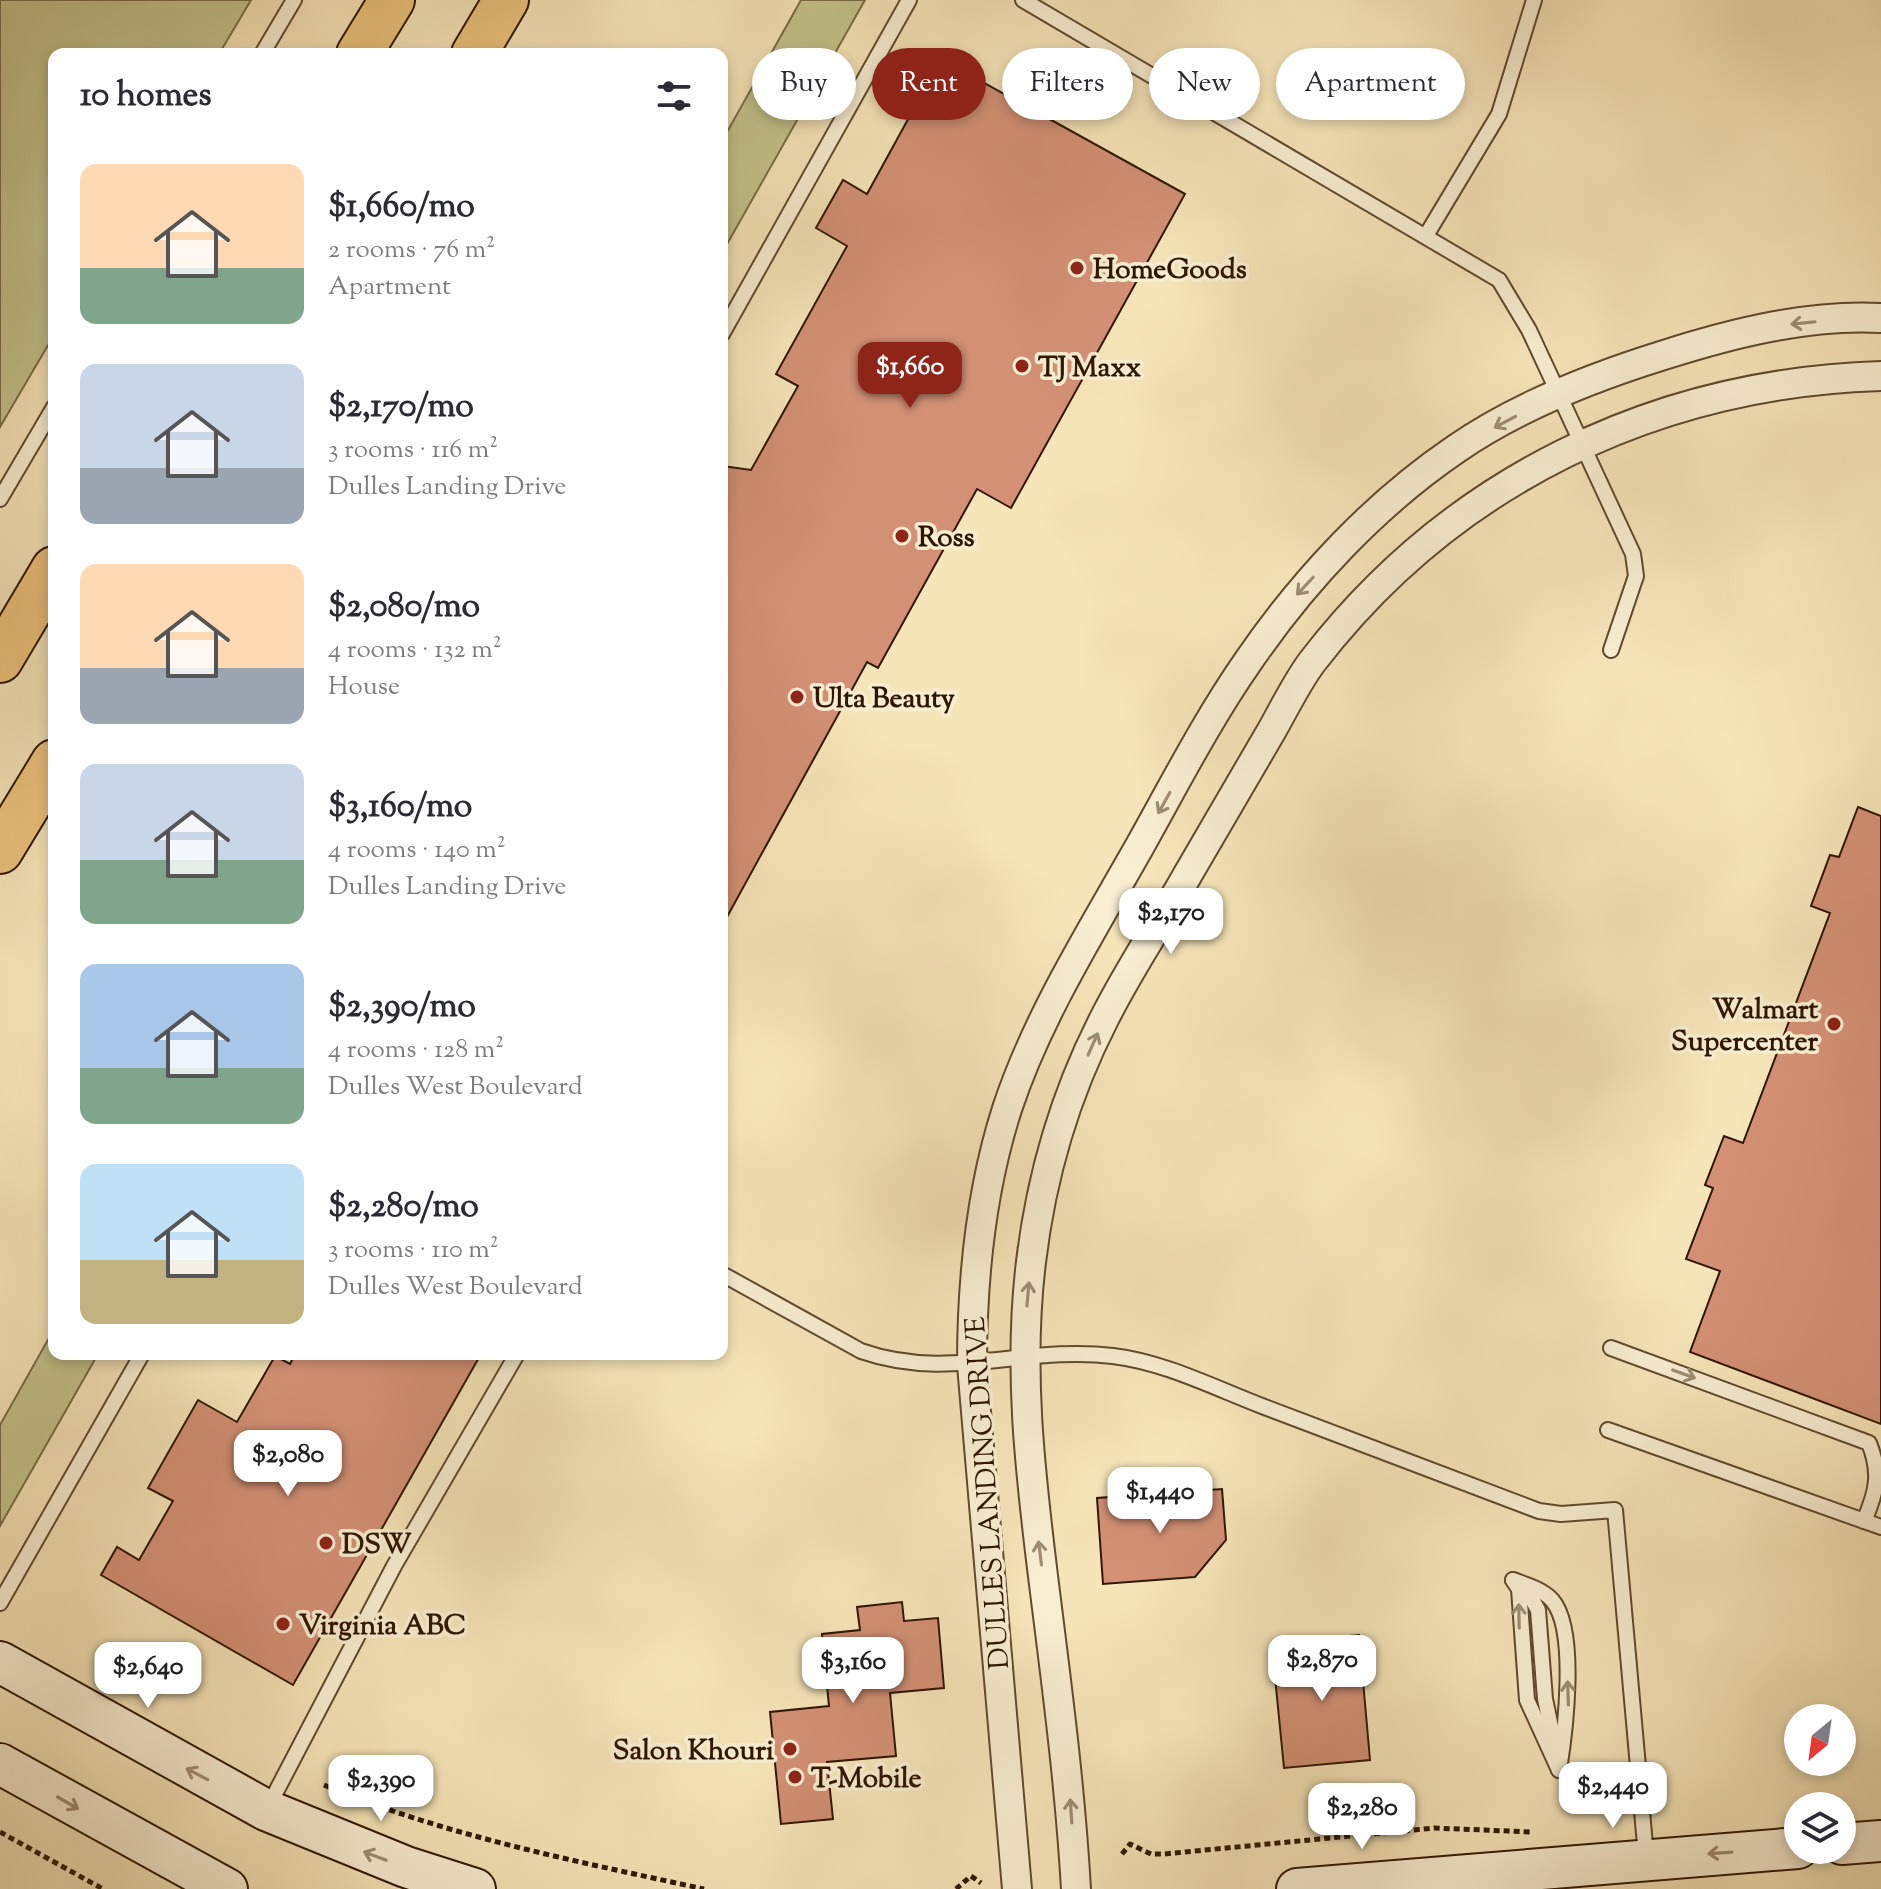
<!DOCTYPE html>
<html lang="en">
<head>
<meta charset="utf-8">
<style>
  :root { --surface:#fff; --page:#f2f2f3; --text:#2b2b33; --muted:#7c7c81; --accent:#8f2418 }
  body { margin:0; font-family:"Sorts Mill Goudy",serif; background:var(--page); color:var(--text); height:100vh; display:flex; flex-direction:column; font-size:30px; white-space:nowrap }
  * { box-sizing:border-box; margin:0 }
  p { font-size:26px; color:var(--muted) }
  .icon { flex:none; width:44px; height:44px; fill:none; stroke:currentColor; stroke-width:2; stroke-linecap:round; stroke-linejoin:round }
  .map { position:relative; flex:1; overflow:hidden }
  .sheet { position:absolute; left:48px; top:48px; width:680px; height:1312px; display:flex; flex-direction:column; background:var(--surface); border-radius:16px; box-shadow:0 4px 12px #0003 }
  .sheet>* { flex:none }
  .top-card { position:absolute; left:752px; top:48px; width:760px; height:72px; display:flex; gap:16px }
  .needle { width:52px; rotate:209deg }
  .fabs { position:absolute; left:1784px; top:1704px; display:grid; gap:16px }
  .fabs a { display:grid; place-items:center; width:72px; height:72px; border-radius:50%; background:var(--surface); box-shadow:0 4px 12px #0003; font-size:40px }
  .price { position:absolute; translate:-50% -68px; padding:0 18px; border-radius:16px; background:#fff; color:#222; font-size:26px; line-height:52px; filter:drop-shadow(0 2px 4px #0008) }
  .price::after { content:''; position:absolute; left:50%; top:48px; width:24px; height:18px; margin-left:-12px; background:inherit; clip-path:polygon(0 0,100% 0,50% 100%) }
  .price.on { background:var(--accent); color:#fff }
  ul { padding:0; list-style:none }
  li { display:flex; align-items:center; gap:24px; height:200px; padding:0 32px }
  li span { display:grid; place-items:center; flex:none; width:224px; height:160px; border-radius:16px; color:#555 }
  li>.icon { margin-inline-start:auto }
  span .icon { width:96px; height:96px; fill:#fffc; stroke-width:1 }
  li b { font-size:34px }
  h2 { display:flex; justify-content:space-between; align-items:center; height:96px; padding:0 32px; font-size:34px }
  .tag { padding:0 28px; border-radius:36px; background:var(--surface); box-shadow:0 4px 12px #0003; font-size:28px; line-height:72px }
  .tag.on { background:var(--accent); color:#fff }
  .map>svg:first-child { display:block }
  .green { fill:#c3c28b; stroke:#796c46; stroke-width:2 }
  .building { fill:#d39075; stroke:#2f1600; stroke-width:2 }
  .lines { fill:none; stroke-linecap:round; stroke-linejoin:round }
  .lane-casing { stroke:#614a2e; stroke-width:18 }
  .street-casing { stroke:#614a2e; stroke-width:32 }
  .secondary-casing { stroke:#2f1600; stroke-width:44 }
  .primary-casing { stroke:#2f1600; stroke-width:48 }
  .path { stroke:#2f1600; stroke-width:5; stroke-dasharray:6 4; stroke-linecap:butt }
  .lane { stroke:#f9eed2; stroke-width:14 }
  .street { stroke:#f9eed2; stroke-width:28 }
  .secondary { stroke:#f9eed2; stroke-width:40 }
  .primary { stroke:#ebc27c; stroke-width:44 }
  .oneway { stroke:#9e8d74 }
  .poi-dot { fill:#8f2418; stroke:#f9eed2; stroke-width:3 }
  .labels { text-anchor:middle; stroke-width:7; stroke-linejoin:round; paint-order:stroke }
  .poi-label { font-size:28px; font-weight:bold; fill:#2f1600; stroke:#f9eed2; text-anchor:start }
  .street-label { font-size:28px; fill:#2f1600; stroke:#f9eed2 }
</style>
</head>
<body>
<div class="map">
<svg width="1881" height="1889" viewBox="0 0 1881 1889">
  <rect width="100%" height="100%" fill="#f6e5b9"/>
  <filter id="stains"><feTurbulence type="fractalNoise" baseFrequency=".0025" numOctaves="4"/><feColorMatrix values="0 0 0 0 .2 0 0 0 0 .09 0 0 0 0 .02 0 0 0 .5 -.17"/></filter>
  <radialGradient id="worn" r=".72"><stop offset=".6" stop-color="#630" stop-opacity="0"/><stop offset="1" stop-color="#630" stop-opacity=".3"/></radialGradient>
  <!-- green -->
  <g class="green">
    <path d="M 0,0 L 251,0 L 219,54 L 54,54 L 54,335 L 0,427 Z"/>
    <path d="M 801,0 L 865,0 L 722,253 L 722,141 Z"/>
    <path d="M 54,1329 L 54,1354 L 98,1354 L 0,1526 L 0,1425 Z"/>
  </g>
  <!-- building -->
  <g class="building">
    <path d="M 941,59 L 1185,194 L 1011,508 L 977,489 L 878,668 L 867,662 L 722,926 L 722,466 L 751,470 L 798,386 L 776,374 L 847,246 L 816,228 L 843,180 L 867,194 Z"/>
    <path d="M 1858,807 L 1881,816 L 1881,1424 L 1690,1352 L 1720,1271 L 1686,1259 L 1713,1188 L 1705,1185 L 1724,1136 L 1743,1143 L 1830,913 L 1811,906 L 1830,855 L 1839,857 Z"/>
    <path d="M 295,1354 L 481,1354 L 293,1685 L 101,1575 L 117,1547 L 139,1560 L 173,1501 L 148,1488 L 198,1400 L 237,1422 L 275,1356 L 290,1364 Z"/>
    <path d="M 1222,1489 L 1226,1540 L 1195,1577 L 1103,1584 L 1097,1498 Z"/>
    <path d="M 902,1602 L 904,1621 L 938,1618 L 944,1688 L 890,1693 L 896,1756 L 827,1762 L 833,1819 L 781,1824 L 770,1712 L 829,1706 L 822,1634 L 860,1630 L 857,1607 Z"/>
    <path d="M 1359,1635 L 1370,1760 L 1284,1768 L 1274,1667 L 1294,1641 Z"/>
  </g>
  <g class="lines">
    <!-- lane casing -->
    <g class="lane-casing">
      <g id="lane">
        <path d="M 1023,0 L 1499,280 L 1529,330 L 1633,554 L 1636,576 L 1611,650"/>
        <path d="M 262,54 L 294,0"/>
        <path d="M 1427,234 L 1499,114 L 1534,0"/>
        <path d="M 722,334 L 909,0"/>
        <path d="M 0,499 L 54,407"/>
        <path d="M 722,1274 L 861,1351 C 949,1382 1026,1345 1113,1356 C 1164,1362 1215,1388 1262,1406 C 1354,1441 1447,1476 1539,1511 L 1561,1514 L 1615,1510 L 1646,1856"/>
        <path d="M 1611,1348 L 1869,1443 C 1881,1473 1877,1491 1864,1521"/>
        <path d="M 1608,1430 L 1881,1527"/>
        <path d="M 1513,1580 C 1526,1585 1542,1589 1552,1600 C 1578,1630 1565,1733 1559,1770"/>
        <path d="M 1513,1580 L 1519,1589 L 1527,1700 L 1559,1770"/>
        <path d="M 1524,1585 L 1538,1610 L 1545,1699 L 1555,1746"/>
        <path d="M 0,1603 L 142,1354"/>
        <path d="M 267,1809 L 394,1566 L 517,1354"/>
      </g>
    </g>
    <!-- street casing -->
    <g class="street-casing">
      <g id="street">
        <path d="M 1017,1889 L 972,1365 C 972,1280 981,1190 1007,1109 C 1037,1018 1090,934 1137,851 C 1173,787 1207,720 1249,660 C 1304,580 1375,504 1456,449 C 1518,406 1593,377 1664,355 C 1733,333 1809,314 1881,318"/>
        <path d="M 1076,1889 C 1070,1784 1056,1680 1043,1576 C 1030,1471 1018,1368 1031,1262 C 1041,1178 1065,1095 1104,1019 C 1129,969 1161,922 1188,874 C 1216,826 1244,778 1272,730 C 1285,707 1297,682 1312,662 C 1451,481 1655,383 1881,376"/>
      </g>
    </g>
    <!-- secondary casing -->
    <g class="secondary-casing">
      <g id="secondary">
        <path d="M 0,1662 L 266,1810 L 406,1867 L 475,1889"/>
        <path d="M 0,1764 L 227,1889"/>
        <path d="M 1842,1844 L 1881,1841"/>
        <path d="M 1297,1889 L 1798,1848"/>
      </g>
    </g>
    <!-- primary casing -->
    <g class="primary-casing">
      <g id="primary">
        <path d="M 359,54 L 392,0"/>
        <path d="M 474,54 L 506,0"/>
        <path d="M 0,660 L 54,569"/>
        <path d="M 0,851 L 54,762"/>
      </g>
    </g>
    <!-- path -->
    <g class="path">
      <path d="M 324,1785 C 446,1836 575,1861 704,1889"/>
      <path d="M 0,1832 L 103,1889"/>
      <path d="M 1122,1854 L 1130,1844 L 1151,1854 L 1164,1854 L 1434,1828 L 1532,1832"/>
      <path d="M 956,1889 L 971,1876 L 981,1883"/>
    </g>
    <!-- lane -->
    <use href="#lane" class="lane"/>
    <!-- street -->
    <use href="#street" class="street"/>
    <!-- secondary -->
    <use href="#secondary" class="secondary"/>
    <!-- primary -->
    <use href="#primary" class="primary"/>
  </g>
  <!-- one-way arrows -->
  <defs><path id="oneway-shaft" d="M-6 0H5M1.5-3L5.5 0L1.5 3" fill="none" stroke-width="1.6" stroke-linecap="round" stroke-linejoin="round" transform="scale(2)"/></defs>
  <g class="oneway">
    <use href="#oneway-shaft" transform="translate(1803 323) rotate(174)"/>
    <use href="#oneway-shaft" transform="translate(1505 422) rotate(152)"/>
    <use href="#oneway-shaft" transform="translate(1305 586) rotate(133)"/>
    <use href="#oneway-shaft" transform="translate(1164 803) rotate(119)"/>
    <use href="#oneway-shaft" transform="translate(1093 1044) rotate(-66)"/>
    <use href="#oneway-shaft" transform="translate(1028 1294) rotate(-85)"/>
    <use href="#oneway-shaft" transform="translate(1684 1374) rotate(20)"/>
    <use href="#oneway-shaft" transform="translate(1040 1553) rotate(-97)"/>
    <use href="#oneway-shaft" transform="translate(1519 1616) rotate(-91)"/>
    <use href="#oneway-shaft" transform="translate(1568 1693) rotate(-92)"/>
    <use href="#oneway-shaft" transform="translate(197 1774) rotate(-152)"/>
    <use href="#oneway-shaft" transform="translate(68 1803) rotate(30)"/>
    <use href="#oneway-shaft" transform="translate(1071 1811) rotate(-94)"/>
    <use href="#oneway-shaft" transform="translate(1720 1853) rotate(176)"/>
    <use href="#oneway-shaft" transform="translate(375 1856) rotate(-159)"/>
  </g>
  <!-- markers -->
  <g class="poi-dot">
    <circle cx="1077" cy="268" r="8"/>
    <circle cx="1022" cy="366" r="8"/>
    <circle cx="902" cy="536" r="8"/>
    <circle cx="797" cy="697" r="8"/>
    <circle cx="1834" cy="1024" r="8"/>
    <circle cx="326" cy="1543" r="8"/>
    <circle cx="283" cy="1624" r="8"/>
    <circle cx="790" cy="1749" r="8"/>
    <circle cx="795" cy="1777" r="8"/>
  </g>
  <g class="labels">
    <!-- poi labels -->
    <g class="poi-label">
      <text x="1093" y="278">HomeGoods</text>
      <text x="1038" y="376">TJ Maxx</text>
      <text x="918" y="546">Ross</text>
      <text x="813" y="707">Ulta Beauty</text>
      <text x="1818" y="1018" text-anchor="end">Walmart<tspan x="1818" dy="32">Supercenter</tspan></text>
      <text x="342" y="1553">DSW</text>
      <text x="299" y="1634">Virginia ABC</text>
      <text x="774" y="1759" text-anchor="end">Salon Khouri</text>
      <text x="811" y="1787">T-Mobile</text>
    </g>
    <!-- street labels -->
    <g class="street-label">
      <text transform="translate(986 1493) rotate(-94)" y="10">DULLES LANDING DRIVE</text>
    </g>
  </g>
  <rect width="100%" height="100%" filter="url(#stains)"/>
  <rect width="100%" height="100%" fill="url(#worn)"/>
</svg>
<div class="fabs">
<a><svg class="needle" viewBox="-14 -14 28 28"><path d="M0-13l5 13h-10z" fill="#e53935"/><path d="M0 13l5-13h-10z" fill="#7c7c81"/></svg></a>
<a><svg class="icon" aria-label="layers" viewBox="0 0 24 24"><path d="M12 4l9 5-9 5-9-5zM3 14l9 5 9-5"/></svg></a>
</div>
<b class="price on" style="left:910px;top:410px">$1,660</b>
<b class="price" style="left:1171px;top:956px">$2,170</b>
<b class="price" style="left:288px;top:1498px">$2,080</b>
<b class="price" style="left:1160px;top:1535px">$1,440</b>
<b class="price" style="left:1322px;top:1703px">$2,870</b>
<b class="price" style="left:853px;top:1705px">$3,160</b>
<b class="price" style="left:148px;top:1710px">$2,640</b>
<b class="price" style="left:381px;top:1823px">$2,390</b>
<b class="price" style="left:1613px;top:1830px">$2,440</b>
<b class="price" style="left:1362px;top:1851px">$2,280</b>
<div class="top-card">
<a class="tag">Buy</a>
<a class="tag on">Rent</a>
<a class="tag">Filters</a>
<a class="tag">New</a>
<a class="tag">Apartment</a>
</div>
<section class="sheet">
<h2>10 homes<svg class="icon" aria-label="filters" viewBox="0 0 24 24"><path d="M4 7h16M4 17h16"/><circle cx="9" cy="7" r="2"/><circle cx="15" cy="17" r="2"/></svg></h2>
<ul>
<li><span style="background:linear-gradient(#ffd9b3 65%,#7fa58c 0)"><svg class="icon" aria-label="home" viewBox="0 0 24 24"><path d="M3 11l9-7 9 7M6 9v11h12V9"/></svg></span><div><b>$1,660/mo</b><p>2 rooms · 76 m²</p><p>Apartment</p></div></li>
<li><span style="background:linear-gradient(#c9d6e8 65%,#9aa5b1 0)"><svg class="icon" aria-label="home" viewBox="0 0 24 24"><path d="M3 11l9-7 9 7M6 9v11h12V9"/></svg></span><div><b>$2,170/mo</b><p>3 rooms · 116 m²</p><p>Dulles Landing Drive</p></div></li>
<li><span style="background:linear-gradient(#ffd9b3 65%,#9aa5b1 0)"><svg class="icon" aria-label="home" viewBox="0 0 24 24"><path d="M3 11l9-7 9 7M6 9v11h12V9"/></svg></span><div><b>$2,080/mo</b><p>4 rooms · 132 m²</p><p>House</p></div></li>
<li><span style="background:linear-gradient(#c9d6e8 60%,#7fa58c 0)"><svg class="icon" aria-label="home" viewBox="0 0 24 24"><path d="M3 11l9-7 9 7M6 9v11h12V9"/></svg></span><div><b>$3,160/mo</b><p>4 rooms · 140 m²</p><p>Dulles Landing Drive</p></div></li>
<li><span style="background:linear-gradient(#a9c7e8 65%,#7fa58c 0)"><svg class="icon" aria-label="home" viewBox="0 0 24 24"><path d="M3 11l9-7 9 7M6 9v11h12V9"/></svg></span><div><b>$2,390/mo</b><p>4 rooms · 128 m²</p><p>Dulles West Boulevard</p></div></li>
<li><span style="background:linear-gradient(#bfe0f5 60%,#c2b280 0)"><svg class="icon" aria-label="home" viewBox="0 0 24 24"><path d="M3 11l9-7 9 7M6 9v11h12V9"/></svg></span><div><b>$2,280/mo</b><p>3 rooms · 110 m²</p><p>Dulles West Boulevard</p></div></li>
</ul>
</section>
</div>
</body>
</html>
